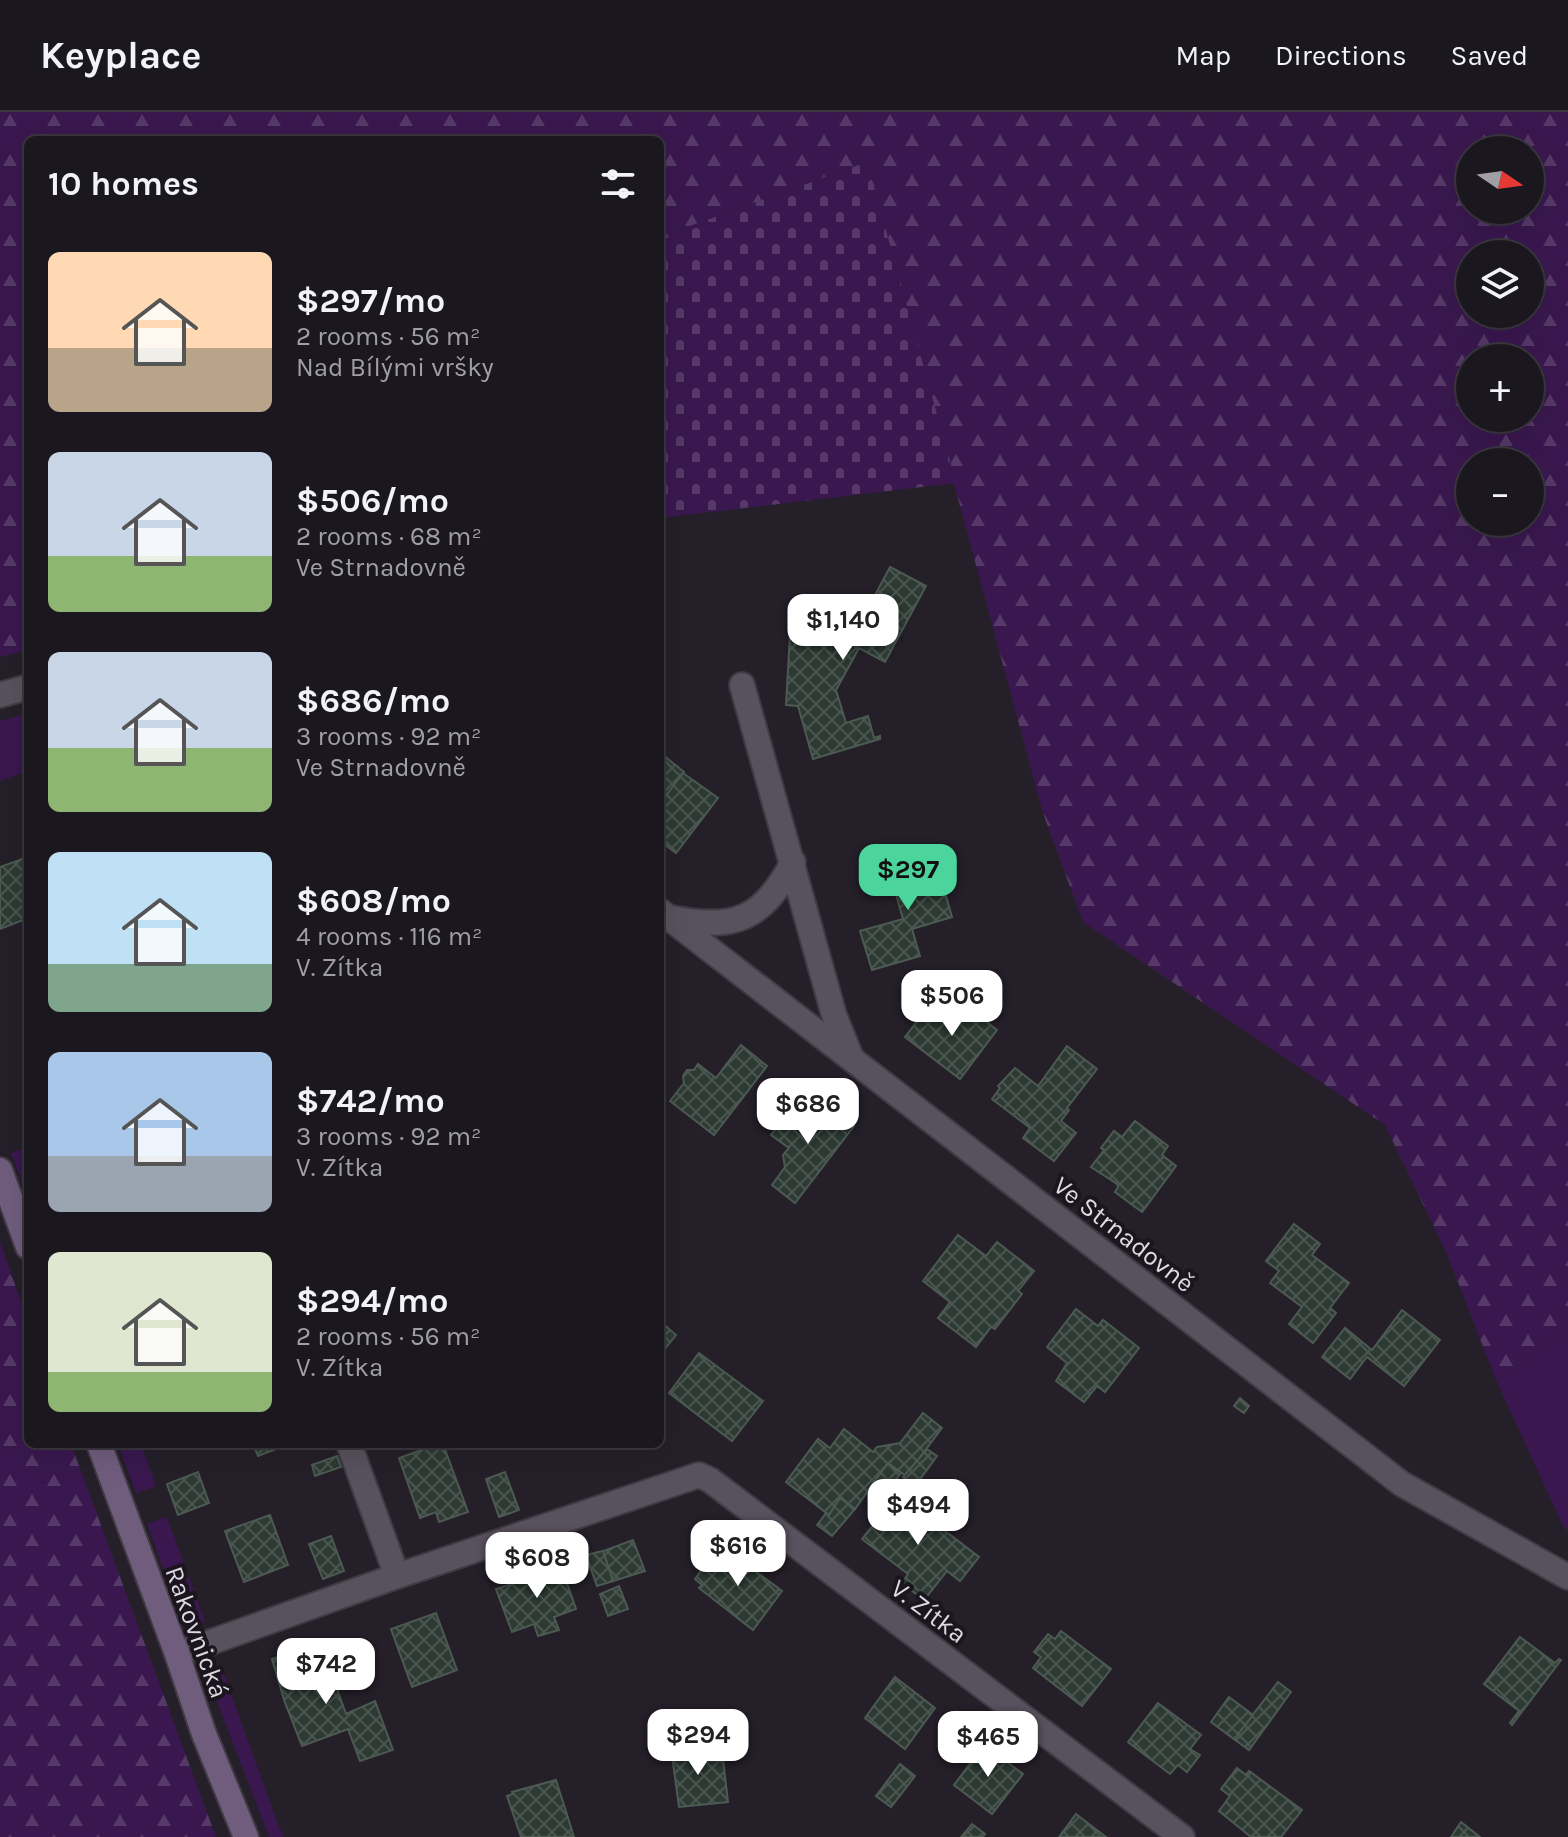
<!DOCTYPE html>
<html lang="en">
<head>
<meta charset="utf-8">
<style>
  :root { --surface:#1b171f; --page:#28242c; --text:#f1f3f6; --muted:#a09fa4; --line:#39363d; --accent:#4bd49b }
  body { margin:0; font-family:Karla,sans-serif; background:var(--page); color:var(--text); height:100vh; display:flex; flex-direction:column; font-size:30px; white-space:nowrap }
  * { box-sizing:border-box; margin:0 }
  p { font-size:26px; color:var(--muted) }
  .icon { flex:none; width:44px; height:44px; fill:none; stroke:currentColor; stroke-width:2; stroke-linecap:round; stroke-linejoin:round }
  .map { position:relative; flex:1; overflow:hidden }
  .sheet { position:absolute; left:24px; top:24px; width:640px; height:1312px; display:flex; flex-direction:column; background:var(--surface); border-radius:12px; box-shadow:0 8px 32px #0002,0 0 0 2px var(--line) }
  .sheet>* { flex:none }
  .needle { width:52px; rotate:103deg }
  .fabs { position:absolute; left:1456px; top:24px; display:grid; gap:16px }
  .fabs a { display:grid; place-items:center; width:88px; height:88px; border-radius:50%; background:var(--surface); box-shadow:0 8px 32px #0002,0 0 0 2px var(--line); font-size:40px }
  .price { position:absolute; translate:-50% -68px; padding:0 18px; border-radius:16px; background:#fff; color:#222; font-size:26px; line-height:52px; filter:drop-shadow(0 2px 4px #0008) }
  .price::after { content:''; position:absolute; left:50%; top:48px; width:24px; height:18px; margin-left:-12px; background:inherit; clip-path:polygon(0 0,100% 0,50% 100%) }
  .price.on { background:var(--accent); color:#111 }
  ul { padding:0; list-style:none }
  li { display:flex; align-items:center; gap:24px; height:200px; padding:0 24px }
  li span { display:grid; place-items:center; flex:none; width:224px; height:160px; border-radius:12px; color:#555 }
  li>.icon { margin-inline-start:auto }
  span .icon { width:96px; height:96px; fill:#fffc; stroke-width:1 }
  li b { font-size:34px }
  h2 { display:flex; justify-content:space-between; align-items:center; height:96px; padding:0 24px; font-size:34px }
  header { display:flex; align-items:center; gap:48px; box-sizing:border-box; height:112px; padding:0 40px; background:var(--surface); border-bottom:2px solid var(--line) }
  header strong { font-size:38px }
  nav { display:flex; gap:44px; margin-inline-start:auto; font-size:28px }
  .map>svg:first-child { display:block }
  .green { fill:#3a184f }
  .forest { fill:url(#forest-firs); fill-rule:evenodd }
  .cemetery { fill:url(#cemetery-stones) }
  .building { fill:url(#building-cross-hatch); stroke:#4c5a52; stroke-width:2 }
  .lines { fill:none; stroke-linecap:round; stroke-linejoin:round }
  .street-casing { stroke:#403b43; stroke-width:28 }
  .secondary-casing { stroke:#403b43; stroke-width:28 }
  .street { stroke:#58525e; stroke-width:24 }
  .secondary { stroke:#705d7e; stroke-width:24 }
  .labels { text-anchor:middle; stroke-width:8; stroke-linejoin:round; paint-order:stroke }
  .street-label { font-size:26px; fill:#dedae1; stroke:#1b151f }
</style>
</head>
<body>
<header>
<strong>Keyplace</strong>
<nav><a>Map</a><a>Directions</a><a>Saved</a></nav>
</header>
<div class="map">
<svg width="1568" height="1725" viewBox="0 0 1568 1725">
  <defs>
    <pattern id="forest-firs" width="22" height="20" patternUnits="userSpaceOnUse" patternTransform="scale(2)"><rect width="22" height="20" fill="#3a184f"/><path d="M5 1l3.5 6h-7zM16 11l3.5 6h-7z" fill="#563968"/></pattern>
    <pattern id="cemetery-stones" width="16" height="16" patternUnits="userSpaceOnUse" patternTransform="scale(2)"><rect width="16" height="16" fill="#3a184f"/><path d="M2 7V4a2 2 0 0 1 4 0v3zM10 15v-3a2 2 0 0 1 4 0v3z" fill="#563968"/></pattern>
    <pattern id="building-cross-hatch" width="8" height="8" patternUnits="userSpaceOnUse" patternTransform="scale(2)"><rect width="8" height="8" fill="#2d3a33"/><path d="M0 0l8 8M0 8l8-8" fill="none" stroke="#4b5650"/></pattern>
  </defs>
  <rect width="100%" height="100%" fill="#241f29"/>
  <!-- green -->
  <g class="green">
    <path d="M 21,603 L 28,623 L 28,659 L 0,669 L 0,609 Z"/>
    <path d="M 28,1035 L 28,1087 L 11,1041 Z"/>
    <path d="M 1568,1217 L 1568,1419 L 1563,1414 L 1496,1268 Z"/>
    <path d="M 118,1332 L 141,1332 L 156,1374 L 136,1381 Z"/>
    <path d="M 167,1405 L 205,1510 L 185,1517 L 147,1412 Z"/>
    <path d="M 221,1554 L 278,1712 L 284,1725 L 269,1725 L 214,1582 L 214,1568 Z"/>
  </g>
  <!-- forest -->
  <g class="forest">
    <path d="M 0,0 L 1568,0 L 1568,1217 L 1496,1268 L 1447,1142 L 1385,1013 L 1083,810 L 1043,701 L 867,50 L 660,125 L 660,28 L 28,28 L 28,538 L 0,545 ZM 1470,38 L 1530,38 L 1530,98 L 1470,98 ZM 1470,142 L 1530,142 L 1530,202 L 1470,202 ZM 1470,246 L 1530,246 L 1530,306 L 1470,306 ZM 1470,350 L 1530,350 L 1530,410 L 1470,410 Z"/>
    <path d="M 0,1130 L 28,1209 L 28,1332 L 71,1332 L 216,1725 L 0,1725 Z"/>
  </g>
  <!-- cemetery -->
  <path class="cemetery" d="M 867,50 L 956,371 L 660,406 L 660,125 Z"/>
  <!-- building -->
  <g class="building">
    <path d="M 890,455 L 926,474 L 885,550 L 859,536 L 836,578 L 846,611 L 868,604 L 874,626 L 880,624 L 880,627 L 813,647 L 798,594 L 786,593 L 791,505 L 840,507 L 842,496 L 844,496 L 844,504 L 859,513 Z"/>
    <path d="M 663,643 L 684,660 L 660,692 L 660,644 Z"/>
    <path d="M 683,661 L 718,686 L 676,741 L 660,729 L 663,722 L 660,719 L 660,692 Z"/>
    <path d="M 934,742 L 952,805 L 912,817 L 920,844 L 872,858 L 860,819 L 903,807 L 888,755 Z"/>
    <path d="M 28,745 L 28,806 L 0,817 L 0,755 Z"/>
    <path d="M 930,893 L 952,910 L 965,893 L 997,918 L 960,967 L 905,925 Z"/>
    <path d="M 741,933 L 767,954 L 714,1023 L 670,989 L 684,971 L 683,964 L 687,958 L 694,958 L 698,952 L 716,966 Z"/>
    <path d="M 1067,934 L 1097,957 L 1067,996 L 1069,998 L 1061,1009 L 1076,1021 L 1054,1049 L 1023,1026 L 1030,1016 L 992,987 L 1000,976 L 998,974 L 1015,956 L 1038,974 Z"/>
    <path d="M 799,988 L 815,1000 L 819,995 L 826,1001 L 831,995 L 854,1014 L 795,1091 L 772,1073 L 785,1055 L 783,1043 L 789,1036 L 771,1023 Z"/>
    <path d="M 1135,1009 L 1168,1034 L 1162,1043 L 1176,1054 L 1142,1100 L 1115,1080 L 1118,1075 L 1117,1072 L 1091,1055 L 1104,1038 L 1101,1036 L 1114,1019 L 1122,1025 Z"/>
    <path d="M 1294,1112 L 1320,1132 L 1312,1143 L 1349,1171 L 1330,1196 L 1336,1201 L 1313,1231 L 1289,1212 L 1302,1195 L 1270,1171 L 1279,1159 L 1266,1149 Z"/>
    <path d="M 958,1123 L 986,1144 L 997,1130 L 1034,1159 L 1018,1179 L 1022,1182 L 995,1217 L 991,1215 L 976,1235 L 938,1206 L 950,1190 L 923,1169 Z"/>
    <path d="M 1076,1197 L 1098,1214 L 1103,1208 L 1139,1236 L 1105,1280 L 1097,1274 L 1084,1290 L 1056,1269 L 1067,1251 L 1047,1235 Z"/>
    <path d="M 1402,1198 L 1440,1228 L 1404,1274 L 1367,1245 L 1350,1267 L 1322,1245 L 1345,1216 L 1372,1238 Z"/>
    <path d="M 660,1209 L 676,1223 L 660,1243 Z"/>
    <path d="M 699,1241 L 763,1289 L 732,1329 L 669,1281 Z"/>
    <path d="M 1240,1286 L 1249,1294 L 1244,1301 L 1234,1294 Z"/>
    <path d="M 923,1301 L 942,1316 L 906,1364 L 888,1351 L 855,1397 L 840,1386 L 829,1403 L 786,1370 L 818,1327 L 830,1336 L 844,1317 L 873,1340 L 877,1335 L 900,1331 Z"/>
    <path d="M 253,1332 L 289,1332 L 258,1344 Z"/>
    <path d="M 438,1332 L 443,1332 L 468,1400 L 439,1410 L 436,1400 L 420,1406 L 399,1346 Z"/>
    <path d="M 927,1337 L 937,1344 L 915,1374 L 903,1365 Z"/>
    <path d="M 337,1344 L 341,1355 L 315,1364 L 312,1353 Z"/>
    <path d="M 888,1351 L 901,1361 L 885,1382 L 872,1373 Z"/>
    <path d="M 198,1360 L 209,1391 L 178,1403 L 167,1372 Z"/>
    <path d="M 505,1360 L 519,1398 L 499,1405 L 486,1367 Z"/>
    <path d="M 897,1382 L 979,1445 L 960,1469 L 947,1459 L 924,1488 L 902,1471 L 908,1462 L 862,1427 Z"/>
    <path d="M 840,1386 L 855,1397 L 832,1424 L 817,1413 L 826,1401 L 829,1403 Z"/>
    <path d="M 270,1403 L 288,1453 L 244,1470 L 225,1419 Z"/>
    <path d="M 331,1424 L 344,1459 L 323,1467 L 309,1432 Z"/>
    <path d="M 633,1428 L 645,1459 L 613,1469 L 603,1439 Z"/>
    <path d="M 717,1436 L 725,1442 L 727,1438 L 782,1479 L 753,1518 L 699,1476 L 702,1473 L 695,1467 Z"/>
    <path d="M 603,1439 L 613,1469 L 597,1474 L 586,1443 Z"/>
    <path d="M 561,1454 L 576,1497 L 554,1505 L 559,1518 L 538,1524 L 534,1512 L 512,1520 L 496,1477 L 514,1471 L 513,1467 L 542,1457 L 543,1460 Z"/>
    <path d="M 619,1474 L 628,1497 L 608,1504 L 600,1482 Z"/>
    <path d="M 436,1501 L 457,1558 L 412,1575 L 391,1517 Z"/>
    <path d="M 1061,1519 L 1111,1557 L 1082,1594 L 1033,1556 L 1041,1545 L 1034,1540 L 1048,1522 L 1055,1527 Z"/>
    <path d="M 1520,1525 L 1555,1551 L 1559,1547 L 1561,1548 L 1512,1613 L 1510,1611 L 1519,1599 L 1484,1572 Z"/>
    <path d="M 310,1533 L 318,1556 L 328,1552 L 346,1602 L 375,1589 L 393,1638 L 360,1649 L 348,1617 L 302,1634 L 284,1588 L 272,1547 Z"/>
    <path d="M 895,1565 L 935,1596 L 905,1637 L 865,1606 Z"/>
    <path d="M 1278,1570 L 1291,1580 L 1249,1638 L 1234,1627 Z"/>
    <path d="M 1229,1585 L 1253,1603 L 1234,1627 L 1211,1610 Z"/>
    <path d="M 1158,1591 L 1201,1623 L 1190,1637 L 1200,1643 L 1187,1660 L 1178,1653 L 1170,1662 L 1128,1630 Z"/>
    <path d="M 707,1632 L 709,1649 L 723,1647 L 728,1690 L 679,1695 L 671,1636 Z"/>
    <path d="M 984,1633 L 1023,1662 L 992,1702 L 954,1673 Z"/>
    <path d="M 900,1652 L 915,1664 L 891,1695 L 876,1684 Z"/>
    <path d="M 1237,1656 L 1246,1663 L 1249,1659 L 1302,1698 L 1281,1725 L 1251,1725 L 1219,1699 L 1230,1684 L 1221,1677 Z"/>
    <path d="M 556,1668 L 574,1725 L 521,1725 L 507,1684 L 513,1682 L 512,1680 Z"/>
    <path d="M 1076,1702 L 1106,1725 L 1059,1725 Z"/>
    <path d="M 1461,1710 L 1480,1725 L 1451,1725 Z"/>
    <path d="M 972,1712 L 985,1722 L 983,1725 L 961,1725 Z"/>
  </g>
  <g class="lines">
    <!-- street casing -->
    <g class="street-casing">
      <g id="street">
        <path d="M 742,573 L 834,903 L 850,943"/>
        <path d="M 0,583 L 28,575"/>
        <path d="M 660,799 L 1402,1372 L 1568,1465"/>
        <path d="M 672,806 C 735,819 763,807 793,750"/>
        <path d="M 349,1332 L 397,1464"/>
        <path d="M 177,1542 L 397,1464 L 699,1363 L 710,1368 L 1182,1725"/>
      </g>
    </g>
    <!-- secondary casing -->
    <g class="secondary-casing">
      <g id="secondary">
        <path d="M 0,1058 L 28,1135"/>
        <path d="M 99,1332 L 177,1542 L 204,1622 L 246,1725"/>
      </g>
    </g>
    <!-- street -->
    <use href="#street" class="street"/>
    <!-- secondary -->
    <use href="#secondary" class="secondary"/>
  </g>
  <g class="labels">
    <!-- street labels -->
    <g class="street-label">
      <text transform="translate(1124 1122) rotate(38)" y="9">Ve Strnadovně</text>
      <text transform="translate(929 1499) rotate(37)" y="9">V. Zítka</text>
      <text transform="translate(197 1520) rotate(70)" y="9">Rakovnická</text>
    </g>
  </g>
</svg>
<div class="fabs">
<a><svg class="needle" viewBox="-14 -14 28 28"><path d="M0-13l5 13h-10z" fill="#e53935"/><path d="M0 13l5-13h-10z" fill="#a09fa4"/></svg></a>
<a><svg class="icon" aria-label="layers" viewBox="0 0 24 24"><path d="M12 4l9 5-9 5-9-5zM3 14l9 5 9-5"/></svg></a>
<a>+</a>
<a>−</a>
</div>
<b class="price" style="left:843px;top:550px">$1,140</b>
<b class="price on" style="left:908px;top:800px">$297</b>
<b class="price" style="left:952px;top:926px">$506</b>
<b class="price" style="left:808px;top:1034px">$686</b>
<b class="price" style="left:918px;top:1435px">$494</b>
<b class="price" style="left:738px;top:1476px">$616</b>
<b class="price" style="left:537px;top:1488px">$608</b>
<b class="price" style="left:326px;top:1594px">$742</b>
<b class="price" style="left:698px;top:1665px">$294</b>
<b class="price" style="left:988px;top:1667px">$465</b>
<section class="sheet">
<h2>10 homes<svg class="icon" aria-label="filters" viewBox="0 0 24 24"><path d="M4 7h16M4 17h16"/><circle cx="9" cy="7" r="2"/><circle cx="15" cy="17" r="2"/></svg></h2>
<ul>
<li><span style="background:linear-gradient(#ffd9b3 60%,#b9a48a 0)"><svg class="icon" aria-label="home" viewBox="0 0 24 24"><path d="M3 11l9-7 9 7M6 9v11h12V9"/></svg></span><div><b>$297/mo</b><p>2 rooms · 56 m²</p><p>Nad Bílými vršky</p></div></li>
<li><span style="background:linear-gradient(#c9d6e8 65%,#8fb573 0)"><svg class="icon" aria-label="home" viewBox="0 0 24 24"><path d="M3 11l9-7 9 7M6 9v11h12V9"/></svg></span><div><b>$506/mo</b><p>2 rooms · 68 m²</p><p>Ve Strnadovně</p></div></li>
<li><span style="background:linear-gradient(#c9d6e8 60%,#8fb573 0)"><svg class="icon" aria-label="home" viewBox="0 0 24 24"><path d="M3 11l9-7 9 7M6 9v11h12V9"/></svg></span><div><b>$686/mo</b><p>3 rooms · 92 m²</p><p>Ve Strnadovně</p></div></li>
<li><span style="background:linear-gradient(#bfe0f5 70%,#7fa58c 0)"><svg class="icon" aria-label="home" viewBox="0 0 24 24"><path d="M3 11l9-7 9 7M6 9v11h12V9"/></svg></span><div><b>$608/mo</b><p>4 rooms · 116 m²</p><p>V. Zítka</p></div></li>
<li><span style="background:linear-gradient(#a9c7e8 65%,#9aa5b1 0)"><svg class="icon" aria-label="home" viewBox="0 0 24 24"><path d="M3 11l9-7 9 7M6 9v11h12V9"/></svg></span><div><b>$742/mo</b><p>3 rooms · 92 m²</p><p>V. Zítka</p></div></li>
<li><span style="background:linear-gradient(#dfe7d0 75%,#8fb573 0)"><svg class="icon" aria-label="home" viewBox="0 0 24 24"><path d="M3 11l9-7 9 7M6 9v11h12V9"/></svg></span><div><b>$294/mo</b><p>2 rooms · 56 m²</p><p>V. Zítka</p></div></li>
</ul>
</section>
</div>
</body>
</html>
